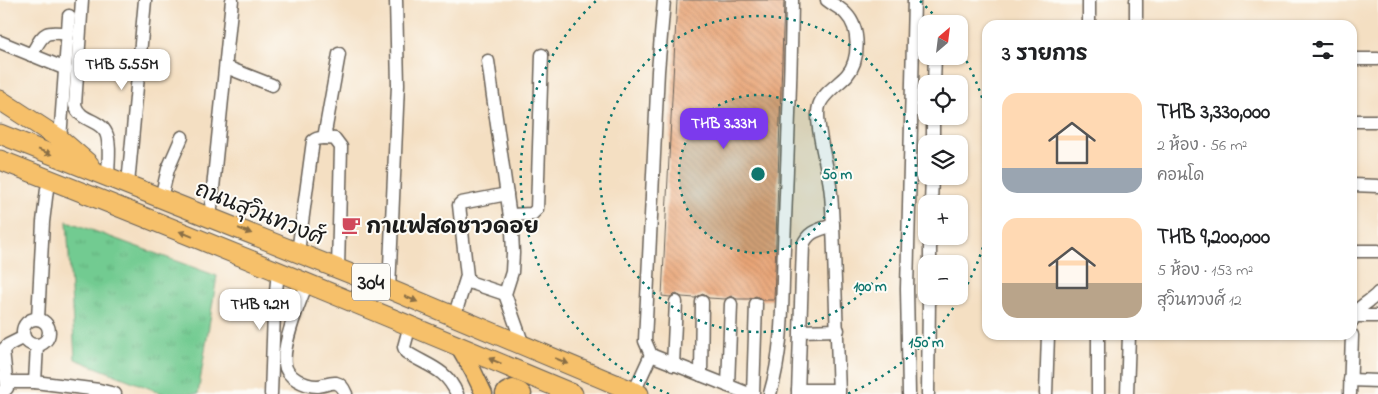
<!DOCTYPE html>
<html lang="th">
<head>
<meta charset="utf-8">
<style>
  :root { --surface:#fff; --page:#f6f6f6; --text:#202124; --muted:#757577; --accent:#7c3aed }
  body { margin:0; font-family:"Indie Flower","Playpen Sans Thai",sans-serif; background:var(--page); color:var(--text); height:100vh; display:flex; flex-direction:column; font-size:19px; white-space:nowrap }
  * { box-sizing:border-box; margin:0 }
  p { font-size:16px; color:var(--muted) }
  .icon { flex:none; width:28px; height:28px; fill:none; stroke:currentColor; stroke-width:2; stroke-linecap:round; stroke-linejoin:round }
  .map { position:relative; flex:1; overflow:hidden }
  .panel { position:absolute; left:982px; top:20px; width:375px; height:320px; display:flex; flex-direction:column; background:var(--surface); border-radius:15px; box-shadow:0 1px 4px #0004 }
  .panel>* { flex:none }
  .needle { width:32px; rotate:28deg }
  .buttons { position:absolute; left:918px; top:15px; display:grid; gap:10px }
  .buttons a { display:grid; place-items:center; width:50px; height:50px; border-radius:10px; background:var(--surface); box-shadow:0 1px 4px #0004; font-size:25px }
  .price { position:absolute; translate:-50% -42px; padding:0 11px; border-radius:10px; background:#fff; color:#222; font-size:16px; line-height:32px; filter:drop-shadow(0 1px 2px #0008) }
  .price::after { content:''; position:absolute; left:50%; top:30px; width:15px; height:11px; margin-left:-8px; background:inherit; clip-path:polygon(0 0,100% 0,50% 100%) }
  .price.on { background:var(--accent); color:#fff }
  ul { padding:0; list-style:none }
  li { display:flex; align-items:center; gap:15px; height:125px; padding:0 20px }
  li span { display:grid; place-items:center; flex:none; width:140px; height:100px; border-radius:15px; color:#555 }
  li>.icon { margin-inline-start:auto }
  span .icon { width:60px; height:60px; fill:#fffc; stroke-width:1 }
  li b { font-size:21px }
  h2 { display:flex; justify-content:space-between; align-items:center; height:60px; padding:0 20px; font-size:21px }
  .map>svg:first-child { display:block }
  .grass { fill:url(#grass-tufts); stroke:#477456 }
  .building { fill:url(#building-back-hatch) }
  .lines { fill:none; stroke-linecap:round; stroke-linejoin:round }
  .minor-casing { stroke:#686056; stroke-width:15 }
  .major-casing { stroke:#686056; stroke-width:19 }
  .highway-casing { stroke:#686056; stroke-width:21 }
  .minor { stroke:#fff; stroke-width:12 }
  .major { stroke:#f6c06b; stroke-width:16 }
  .highway { stroke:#f6c06b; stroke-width:19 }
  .oneway { fill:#896e44 }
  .ring { fill:none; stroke:#0f766e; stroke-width:2.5; stroke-dasharray:2.5 5 }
  .labels { text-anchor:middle; stroke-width:4; stroke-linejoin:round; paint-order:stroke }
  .shield { fill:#fdfcf7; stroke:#605f5e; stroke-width:1 }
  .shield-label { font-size:21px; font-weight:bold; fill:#1c1c1c }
  .street-label { font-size:22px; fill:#1c1c1c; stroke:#fdfcf7 }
  .poi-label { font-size:22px; font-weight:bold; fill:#1c1c1c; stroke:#fdfcf7; text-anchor:start }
  .centre { fill:#0f766e; stroke:#fdfcf7; stroke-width:2.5 }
  .ring-label { font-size:15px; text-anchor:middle; font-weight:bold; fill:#0f766e; stroke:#fdfcf7; stroke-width:4; stroke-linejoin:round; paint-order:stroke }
</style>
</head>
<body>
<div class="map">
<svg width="1378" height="394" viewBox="0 0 1378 394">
  <defs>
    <pattern id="grass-tufts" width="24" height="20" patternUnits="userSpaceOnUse" patternTransform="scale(1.25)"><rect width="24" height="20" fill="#72cb91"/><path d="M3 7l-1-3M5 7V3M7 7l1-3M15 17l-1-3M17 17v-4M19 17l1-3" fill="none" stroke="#62ae7c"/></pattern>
    <pattern id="building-back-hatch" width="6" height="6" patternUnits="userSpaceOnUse" patternTransform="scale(1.25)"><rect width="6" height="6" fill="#e8a476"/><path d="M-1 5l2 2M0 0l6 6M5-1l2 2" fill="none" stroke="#c68d66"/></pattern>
  </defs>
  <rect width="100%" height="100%" fill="#fdfcf7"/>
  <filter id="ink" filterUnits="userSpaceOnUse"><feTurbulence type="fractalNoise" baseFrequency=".02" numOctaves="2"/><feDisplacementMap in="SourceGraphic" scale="10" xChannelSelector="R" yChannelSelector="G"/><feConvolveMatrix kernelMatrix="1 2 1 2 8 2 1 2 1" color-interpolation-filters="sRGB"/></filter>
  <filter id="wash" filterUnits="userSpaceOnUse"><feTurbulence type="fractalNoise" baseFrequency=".0096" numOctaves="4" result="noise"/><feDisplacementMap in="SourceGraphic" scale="20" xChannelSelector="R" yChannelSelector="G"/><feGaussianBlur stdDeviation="1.12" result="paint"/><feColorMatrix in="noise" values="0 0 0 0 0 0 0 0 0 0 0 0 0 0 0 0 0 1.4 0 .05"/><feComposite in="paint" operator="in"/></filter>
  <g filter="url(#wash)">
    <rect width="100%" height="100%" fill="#f4dfc2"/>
    <!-- grass -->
    <path class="grass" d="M 67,221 L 217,276 L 198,394 L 164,394 L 75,359 Z"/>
    <g id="blocks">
      <!-- building -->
      <path class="building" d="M 677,0 L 784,0 L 774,300 L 763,300 L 756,296 L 749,299 L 737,299 L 731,296 L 725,299 L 709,298 L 703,294 L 695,298 L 682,297 L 676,294 L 670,297 L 662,296 Z"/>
    </g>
  </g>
  <g filter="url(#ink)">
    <use href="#blocks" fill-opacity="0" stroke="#686056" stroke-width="1"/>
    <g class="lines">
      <!-- minor casing -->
      <g class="minor-casing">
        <g id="minor">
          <path d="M 82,0 L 75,105 C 80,122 100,119 106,133 C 111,143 108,165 108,177"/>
          <path d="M 827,0 C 833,5 841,8 846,14 C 860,28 860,60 847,75 C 839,84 822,94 819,106 C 814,122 828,168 830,186 C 832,199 832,212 833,225"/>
          <path d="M 1089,25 L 1089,0"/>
          <path d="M 1136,25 L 1136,0"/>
          <path d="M 0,42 L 66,69"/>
          <path d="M 31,55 C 44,34 42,30 68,34"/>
          <path d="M 1352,59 L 1378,59"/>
          <path d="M 488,61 L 512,231 L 513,253 L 512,272 L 505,294 L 523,345"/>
          <path d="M 226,67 L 272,85"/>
          <path d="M 934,84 L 935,56"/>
          <path d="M 1352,121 L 1378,121"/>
          <path d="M 324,138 L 339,54"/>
          <path d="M 60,139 L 69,16"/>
          <path d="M 933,144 L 933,116"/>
          <path d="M 128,184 L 145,0"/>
          <path d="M 1352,185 L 1378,186"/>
          <path d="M 161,198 L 168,169 L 182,137"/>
          <path d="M 931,204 L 932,176"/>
          <path d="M 510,215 L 532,214 L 537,209 L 542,55"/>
          <path d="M 210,218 L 232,0"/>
          <path d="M 1352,251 L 1378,251"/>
          <path d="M 298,252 L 313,141 C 319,136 328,138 335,139 L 341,147 L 338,269"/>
          <path d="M 930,264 L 930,236"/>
          <path d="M 466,281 L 505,294"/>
          <path d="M 307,283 C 299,303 282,344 285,364 C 286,377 305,386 317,386 C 323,386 330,382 336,383 C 341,384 344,389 346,394"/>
          <path d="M 389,289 L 398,85 L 396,0"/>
          <path d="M 1353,316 L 1378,316"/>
          <path d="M 454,317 L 467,276 L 459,205 L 461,203 L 507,194"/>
          <path d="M 38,319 L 43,222 L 47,189"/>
          <circle cx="36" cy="332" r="13"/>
          <path d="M 1352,321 C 1353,308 1371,302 1378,293"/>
          <path d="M 410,325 L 404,347 L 406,352 C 427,366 446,368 457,394"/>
          <path d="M 800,331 L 838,330"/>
          <path d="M 1098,335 L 1098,394"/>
          <path d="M 37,345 L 35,382 L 99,390 L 115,394"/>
          <path d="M 651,355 L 645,341 L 658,71 L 664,0"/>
          <path d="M 673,365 L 676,302"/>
          <path d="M 701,375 L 702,302"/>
          <path d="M 1350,380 L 1378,381"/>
          <path d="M 7,382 L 35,382"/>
          <path d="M 728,386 L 731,304"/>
          <path d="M 798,390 L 839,390"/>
          <path d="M 0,392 L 3,392 L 7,388 L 3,350 L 8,345 L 24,337"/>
          <path d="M 634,392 L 651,355 L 749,394"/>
          <path d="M 271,394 L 274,313 L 278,271"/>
          <path d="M 753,394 L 756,304"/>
          <path d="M 770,394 C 784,348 782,294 784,247 C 787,165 791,82 792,0"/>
          <path d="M 798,394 L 803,245 C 809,230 820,230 833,225 L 839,394"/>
          <path d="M 909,394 L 907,289 L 914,0"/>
          <path d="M 928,394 L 929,296"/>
          <path d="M 1046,394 L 1048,335"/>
          <path d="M 1127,394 L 1129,335"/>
          <path d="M 1350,394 L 1352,335"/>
        </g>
      </g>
      <!-- major casing -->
      <g class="major-casing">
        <g id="major">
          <path d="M 458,345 L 473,371 L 484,394"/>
          <path d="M 504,394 L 506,391 L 513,388 L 520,391 L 523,394"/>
        </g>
      </g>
      <!-- highway casing -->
      <g class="highway-casing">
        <g id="highway">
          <path d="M 0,100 L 60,139 L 89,164"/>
          <path d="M 0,134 L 389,289 L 639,394"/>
          <path d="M 0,160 C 192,235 383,314 573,394"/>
        </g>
      </g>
      <!-- minor -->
      <use href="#minor" class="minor"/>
      <!-- major -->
      <use href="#major" class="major"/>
      <!-- highway -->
      <use href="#highway" class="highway"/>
    </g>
    <!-- one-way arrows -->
    <defs><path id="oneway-solid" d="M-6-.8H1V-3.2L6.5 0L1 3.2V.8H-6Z" transform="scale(1.25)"/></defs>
    <g class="oneway">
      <use href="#oneway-solid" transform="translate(45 152) rotate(21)"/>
      <use href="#oneway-solid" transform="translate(245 231) rotate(22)"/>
      <use href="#oneway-solid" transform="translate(186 234) rotate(-158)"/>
      <use href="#oneway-solid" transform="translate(411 299) rotate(23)"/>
      <use href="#oneway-solid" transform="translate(495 361) rotate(-157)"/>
      <use href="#oneway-solid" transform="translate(562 361) rotate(23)"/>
    </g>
  </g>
  <!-- distance rings -->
  <circle cx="758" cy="174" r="79" fill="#0f766e" fill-opacity=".12"/>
  <g class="ring">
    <circle cx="758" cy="174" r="79"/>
    <circle cx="758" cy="174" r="158"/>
    <path d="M987 233A237 237 0 0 1 847 394M669 394A237 237 0 0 1 596 1M920 1A237 237 0 0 1 941 23M959 48A237 237 0 0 1 987 115"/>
  </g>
  <!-- icons -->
  <defs>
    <g id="cafe-bare" transform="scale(1.5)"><path d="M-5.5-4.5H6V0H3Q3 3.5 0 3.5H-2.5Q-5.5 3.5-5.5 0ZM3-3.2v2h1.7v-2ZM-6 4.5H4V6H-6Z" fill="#d1495b" stroke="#fdfcf7" stroke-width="2.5" paint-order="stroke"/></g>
  </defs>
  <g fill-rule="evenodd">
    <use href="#cafe-bare" x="351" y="225"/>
  </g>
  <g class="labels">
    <!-- shield labels -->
    <rect class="shield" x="352" y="263.5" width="38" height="37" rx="4"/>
    <g class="shield-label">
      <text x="371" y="289">304</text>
    </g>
    <!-- street labels -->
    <g class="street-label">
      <text transform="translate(260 212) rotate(22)" y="8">ถนนสุวินทวงศ์</text>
    </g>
    <!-- poi labels -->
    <g class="poi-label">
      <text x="366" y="233">กาแฟสดชาวดอย</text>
    </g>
  </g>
  <circle cx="758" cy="174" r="8" class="centre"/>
  <g class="ring-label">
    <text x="837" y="179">50 m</text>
    <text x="870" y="291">100 m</text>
    <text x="926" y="347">150 m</text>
  </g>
</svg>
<div class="buttons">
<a><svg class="needle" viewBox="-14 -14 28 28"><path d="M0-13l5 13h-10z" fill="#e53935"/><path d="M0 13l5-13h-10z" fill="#757577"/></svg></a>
<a><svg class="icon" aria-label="locate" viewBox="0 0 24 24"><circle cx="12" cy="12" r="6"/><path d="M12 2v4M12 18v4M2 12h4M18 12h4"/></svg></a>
<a><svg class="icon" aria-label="layers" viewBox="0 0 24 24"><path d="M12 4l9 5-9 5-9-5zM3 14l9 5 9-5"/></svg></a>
<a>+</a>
<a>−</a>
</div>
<b class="price" style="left:122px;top:91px">THB 5.55M</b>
<b class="price on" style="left:724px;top:150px">THB 3.33M</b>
<b class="price" style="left:260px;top:331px">THB 9.2M</b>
<section class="panel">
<h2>3 รายการ<svg class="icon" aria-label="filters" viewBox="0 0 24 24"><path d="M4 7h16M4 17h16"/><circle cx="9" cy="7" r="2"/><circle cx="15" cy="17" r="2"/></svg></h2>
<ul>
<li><span style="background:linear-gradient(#ffd9b3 75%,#9aa5b1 0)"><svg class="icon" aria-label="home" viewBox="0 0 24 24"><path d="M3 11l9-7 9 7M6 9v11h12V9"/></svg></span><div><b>THB 3,330,000</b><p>2 ห้อง · 56 m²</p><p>คอนโด</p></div></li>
<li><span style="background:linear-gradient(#ffd9b3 65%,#b9a48a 0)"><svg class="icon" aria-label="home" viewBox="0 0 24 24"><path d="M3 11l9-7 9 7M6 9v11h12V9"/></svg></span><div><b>THB 9,200,000</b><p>5 ห้อง · 153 m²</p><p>สุวินทวงศ์ 12</p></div></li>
</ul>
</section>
</div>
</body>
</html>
